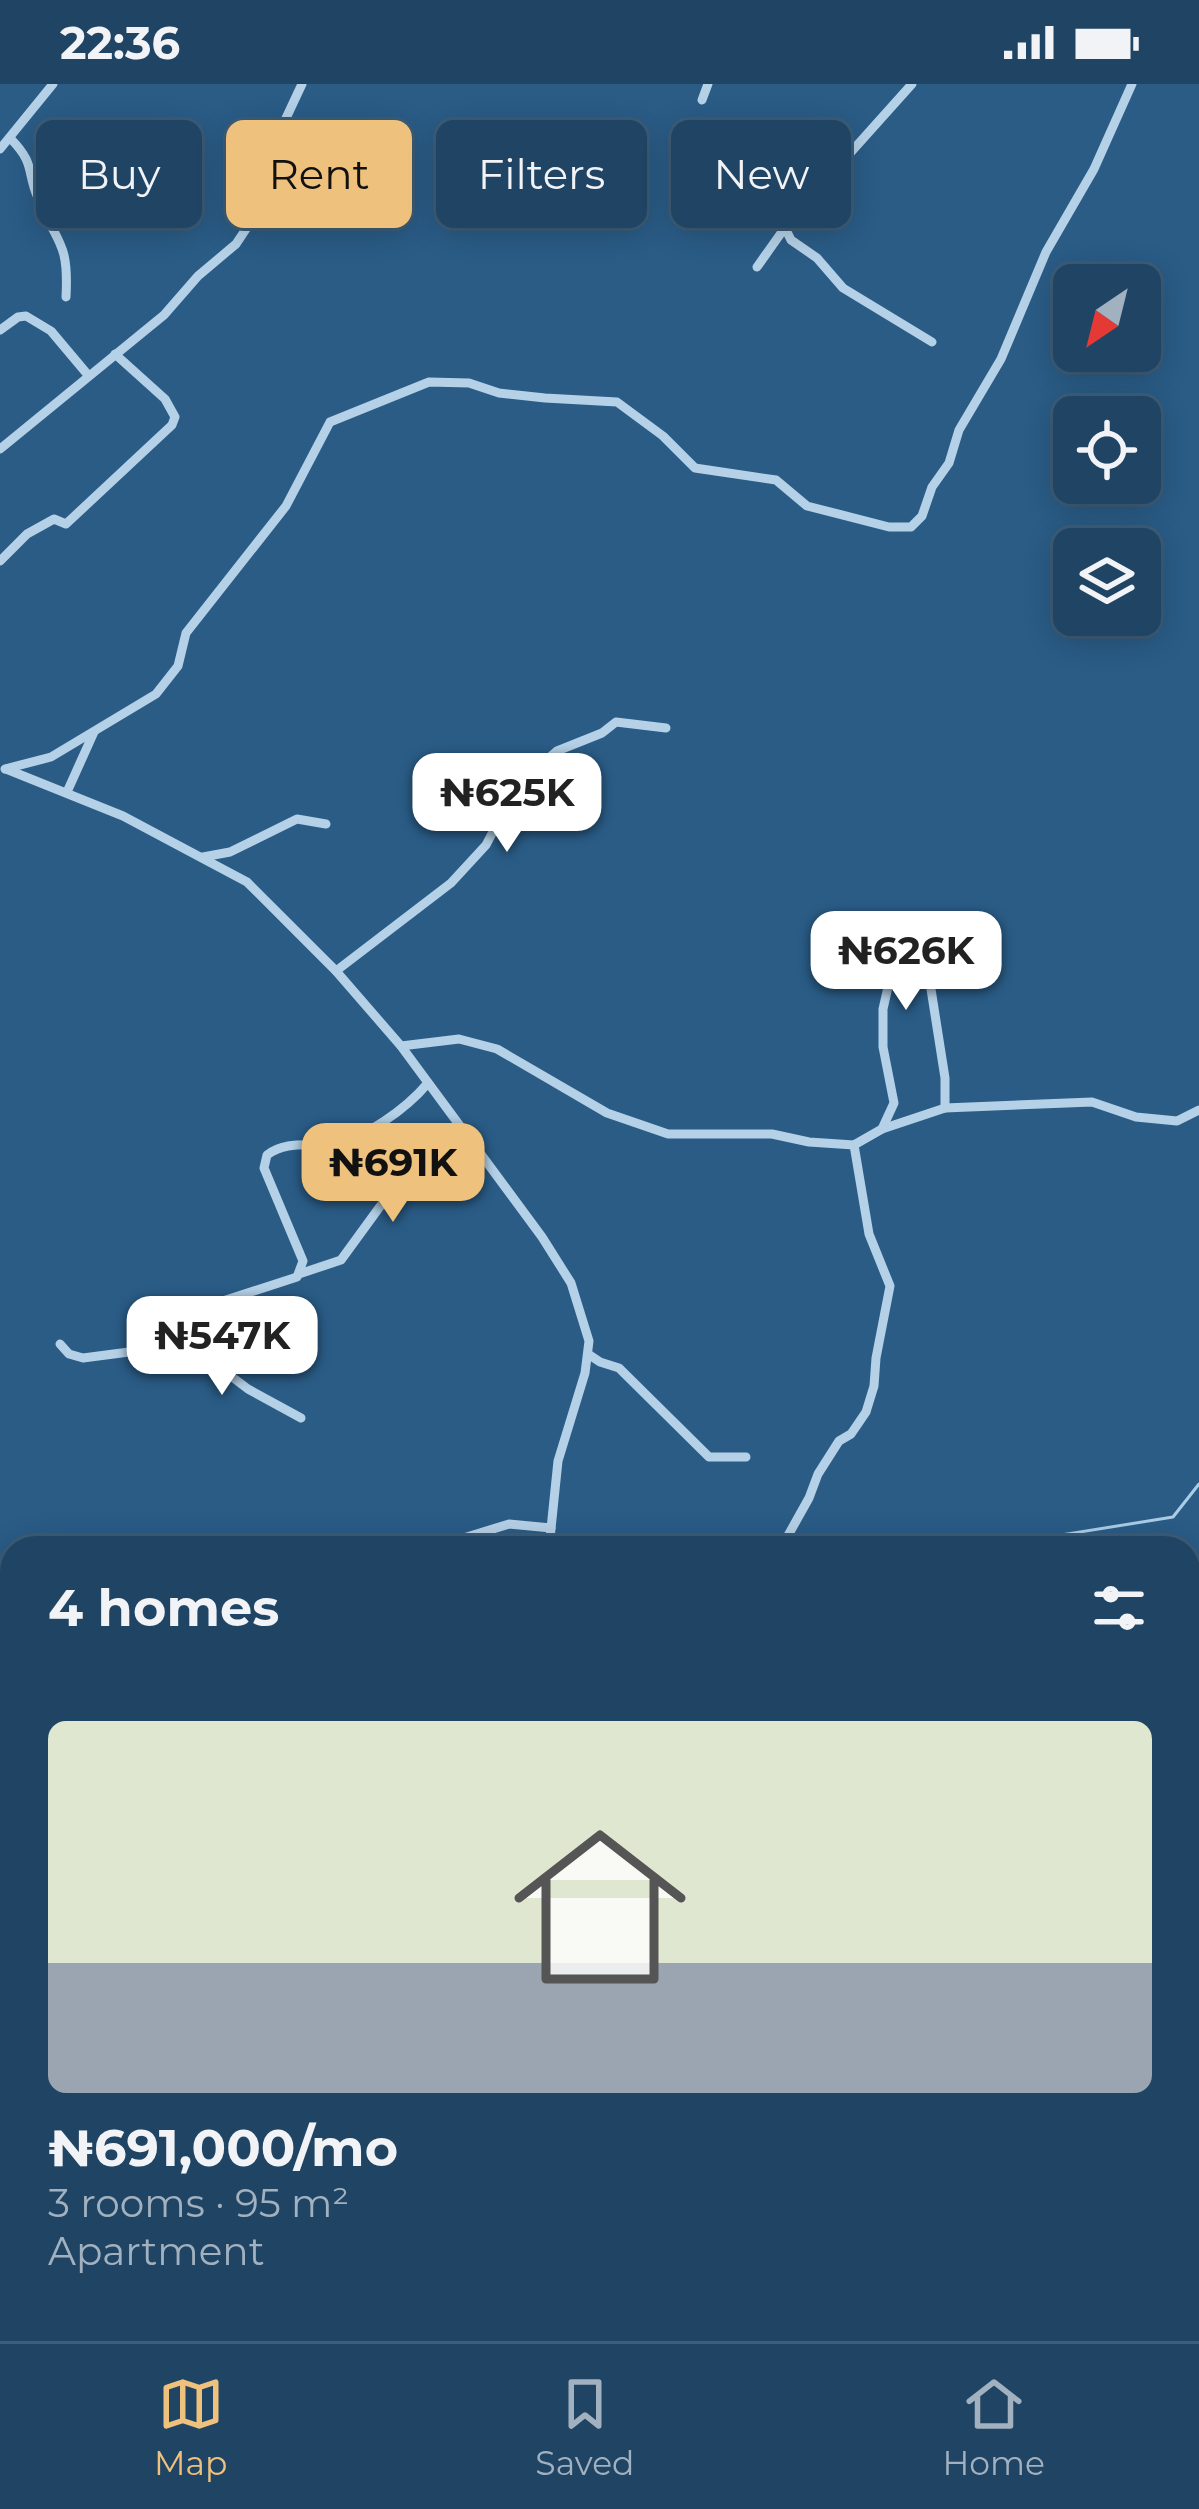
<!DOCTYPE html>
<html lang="en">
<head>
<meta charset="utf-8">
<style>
  :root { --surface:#204564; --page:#284c6a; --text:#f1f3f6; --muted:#a2b1bf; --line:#3d5d78; --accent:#eec17d }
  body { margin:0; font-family:Montserrat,sans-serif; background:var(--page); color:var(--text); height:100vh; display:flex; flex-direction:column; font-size:45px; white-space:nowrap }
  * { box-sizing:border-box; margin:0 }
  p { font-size:39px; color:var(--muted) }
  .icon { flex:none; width:66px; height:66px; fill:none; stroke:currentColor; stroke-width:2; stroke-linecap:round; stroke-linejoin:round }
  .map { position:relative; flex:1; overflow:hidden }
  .panel { position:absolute; left:0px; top:1452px; width:1200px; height:807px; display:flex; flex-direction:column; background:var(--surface); border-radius:36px 36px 0 0; box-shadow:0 6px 30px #0003,0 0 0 3px var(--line) }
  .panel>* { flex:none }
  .guide { position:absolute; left:36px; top:36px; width:1128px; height:108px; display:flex; gap:24px }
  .needle { width:78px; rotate:215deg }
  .tools { position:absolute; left:1053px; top:180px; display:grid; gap:24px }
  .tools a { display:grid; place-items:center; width:108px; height:108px; border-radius:18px; background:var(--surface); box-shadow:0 6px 30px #0003,0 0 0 3px var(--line); font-size:60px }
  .price { position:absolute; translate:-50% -102px; padding:0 27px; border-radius:24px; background:#fff; color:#222; font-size:39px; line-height:78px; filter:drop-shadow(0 3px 6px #0008) }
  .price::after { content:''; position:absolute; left:50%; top:72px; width:36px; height:27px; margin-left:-18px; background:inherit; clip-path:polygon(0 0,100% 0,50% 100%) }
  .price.active { background:var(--accent); color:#111 }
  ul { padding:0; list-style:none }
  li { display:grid; align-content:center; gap:24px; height:636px; padding:0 48px }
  li span { display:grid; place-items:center; height:372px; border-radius:18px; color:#555 }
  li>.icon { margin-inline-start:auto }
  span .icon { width:216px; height:216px; fill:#fffc; stroke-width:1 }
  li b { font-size:51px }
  h2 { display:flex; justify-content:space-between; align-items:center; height:144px; padding:0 48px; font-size:51px }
  .tag { padding:0 42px; border-radius:18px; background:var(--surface); box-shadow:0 6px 30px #0003,0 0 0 3px var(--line); font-size:42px; line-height:108px }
  .tag.active { background:var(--accent); color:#111 }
  .status { display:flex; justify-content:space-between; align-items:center; height:84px; padding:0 60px; background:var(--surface); direction:ltr }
  .status svg { height:33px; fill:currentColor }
  .tab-bar { display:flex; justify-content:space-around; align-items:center; height:168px; border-top:3px solid var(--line); background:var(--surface); font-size:33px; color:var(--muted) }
  .tab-bar a { display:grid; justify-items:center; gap:6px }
  .tab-bar .active { color:var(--accent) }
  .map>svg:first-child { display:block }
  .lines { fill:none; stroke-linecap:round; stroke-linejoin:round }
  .stream { stroke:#aacde7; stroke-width:3 }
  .minor { stroke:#b5d1e7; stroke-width:9 }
</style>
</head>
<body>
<div class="status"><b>22:36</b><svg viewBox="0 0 49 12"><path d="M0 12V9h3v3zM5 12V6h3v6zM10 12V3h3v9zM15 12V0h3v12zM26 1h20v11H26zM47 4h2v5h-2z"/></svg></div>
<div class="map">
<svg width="1199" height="2257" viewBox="0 0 1199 2257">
  <rect width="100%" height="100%" fill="#2a5c86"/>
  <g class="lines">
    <!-- stream -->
    <g class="stream">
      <path d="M 981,1464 L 1173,1433 L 1199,1400"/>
      <path d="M 0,1508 L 12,1515"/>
    </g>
    <!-- minor -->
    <g class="minor">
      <path d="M 702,16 L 708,0"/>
      <path d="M 11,55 C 36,81 26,87 38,114 C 57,161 69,156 66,213"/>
      <path d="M 0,65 L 53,0"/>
      <path d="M 785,144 L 791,156 L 817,174 L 843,204 L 932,258"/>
      <path d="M 757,183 L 791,135 L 912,0"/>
      <path d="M 0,246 L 18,233 L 26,232 L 51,247 L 88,291"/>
      <path d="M 0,365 L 164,231 L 198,192 L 236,160 L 264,118 L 255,82 L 280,47 L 302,0"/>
      <path d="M 0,477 L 27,450 L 54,435 L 66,440 L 172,341 L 175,333 L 165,315 L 115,270"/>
      <path d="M 5,685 L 51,673 L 156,610 L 178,582 L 186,549 L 286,422 L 330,338 L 429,298 L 469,299 L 499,309 L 545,314 L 617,318 L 663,352 L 695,384 L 776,396 L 807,422 L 889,443 L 911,443 L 922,432 L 932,403 L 949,379 L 959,346 L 1001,275 L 1046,168 L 1094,85 L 1132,0"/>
      <path d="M 6,685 L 123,732 L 247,798 L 336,887 L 401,962 L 542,1153 L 571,1199 L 589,1257 L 585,1289 L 558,1377 L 549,1464"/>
      <path d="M 67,708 L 94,648"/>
      <path d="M 203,773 L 230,768 L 297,735 L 326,740"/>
      <path d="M 336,887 L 451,799 L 486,761 L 517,702 L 557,667 L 602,649 L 616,638 L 666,644"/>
      <path d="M 401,962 L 459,955 L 497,965 L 607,1029 L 668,1050 L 772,1050 L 809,1058 L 854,1061 L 882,1045 L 945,1024 L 1092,1018 L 1136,1033 L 1177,1037 L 1199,1026"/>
      <path d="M 882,1045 L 894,1019 L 883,963 L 883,925 L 896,868 L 925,867 L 945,994 L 945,1024"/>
      <path d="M 299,1190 L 341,1176 L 384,1117 L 424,1099 L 474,1062"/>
      <path d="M 60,1260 L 69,1270 L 83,1274 L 152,1265 L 186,1229 L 297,1193 L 303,1177 L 264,1084 L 267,1071 C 287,1056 309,1063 331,1060 C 366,1054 406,1025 428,999"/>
      <path d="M 152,1265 L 189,1269 L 211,1277 L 248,1305 L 301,1334"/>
      <path d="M 588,1270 L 600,1278 L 619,1284 L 709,1373 L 746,1373"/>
      <path d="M 457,1456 L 509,1440 L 551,1444"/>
      <path d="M 781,1464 L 809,1414 L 818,1390 L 839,1357 L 851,1350 L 866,1328 L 874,1302 L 876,1274 L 890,1202 L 869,1150 L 854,1061"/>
      <path d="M 1188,1716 L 1199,1724"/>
      <path d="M 0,1936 L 12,1930"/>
      <path d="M 1188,2075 L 1199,2084"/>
      <path d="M 0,2117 L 12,2114"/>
      <path d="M 458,2257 L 460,2247"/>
    </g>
  </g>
</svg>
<div class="tools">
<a><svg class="needle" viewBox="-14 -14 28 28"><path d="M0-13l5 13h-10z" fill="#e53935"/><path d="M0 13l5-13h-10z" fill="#a2b1bf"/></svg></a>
<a><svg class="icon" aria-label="locate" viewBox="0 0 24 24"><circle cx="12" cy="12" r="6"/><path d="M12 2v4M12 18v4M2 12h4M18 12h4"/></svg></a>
<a><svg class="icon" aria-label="layers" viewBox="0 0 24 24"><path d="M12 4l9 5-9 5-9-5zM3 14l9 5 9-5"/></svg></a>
</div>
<b class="price" style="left:507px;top:771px">₦625K</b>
<b class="price" style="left:906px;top:929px">₦626K</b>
<b class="price active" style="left:393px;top:1141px">₦691K</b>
<b class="price" style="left:222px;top:1314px">₦547K</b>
<div class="guide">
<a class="tag">Buy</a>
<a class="tag active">Rent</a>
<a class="tag">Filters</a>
<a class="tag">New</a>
</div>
<section class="panel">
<h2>4 homes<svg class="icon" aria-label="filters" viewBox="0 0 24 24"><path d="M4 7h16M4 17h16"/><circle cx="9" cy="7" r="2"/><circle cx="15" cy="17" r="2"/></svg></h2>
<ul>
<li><span style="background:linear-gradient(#dfe7d0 65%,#9aa5b1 0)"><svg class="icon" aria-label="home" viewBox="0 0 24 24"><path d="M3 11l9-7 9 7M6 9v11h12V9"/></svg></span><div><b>₦691,000/mo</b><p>3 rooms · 95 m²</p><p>Apartment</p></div></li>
</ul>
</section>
</div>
<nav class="tab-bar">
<a class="active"><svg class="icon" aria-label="map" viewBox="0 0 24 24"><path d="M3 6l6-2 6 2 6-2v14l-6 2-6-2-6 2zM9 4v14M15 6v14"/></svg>Map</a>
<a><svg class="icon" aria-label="saved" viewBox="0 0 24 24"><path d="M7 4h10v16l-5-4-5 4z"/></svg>Saved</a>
<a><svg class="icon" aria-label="home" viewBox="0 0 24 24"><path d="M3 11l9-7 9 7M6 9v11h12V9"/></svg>Home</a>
</nav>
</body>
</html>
